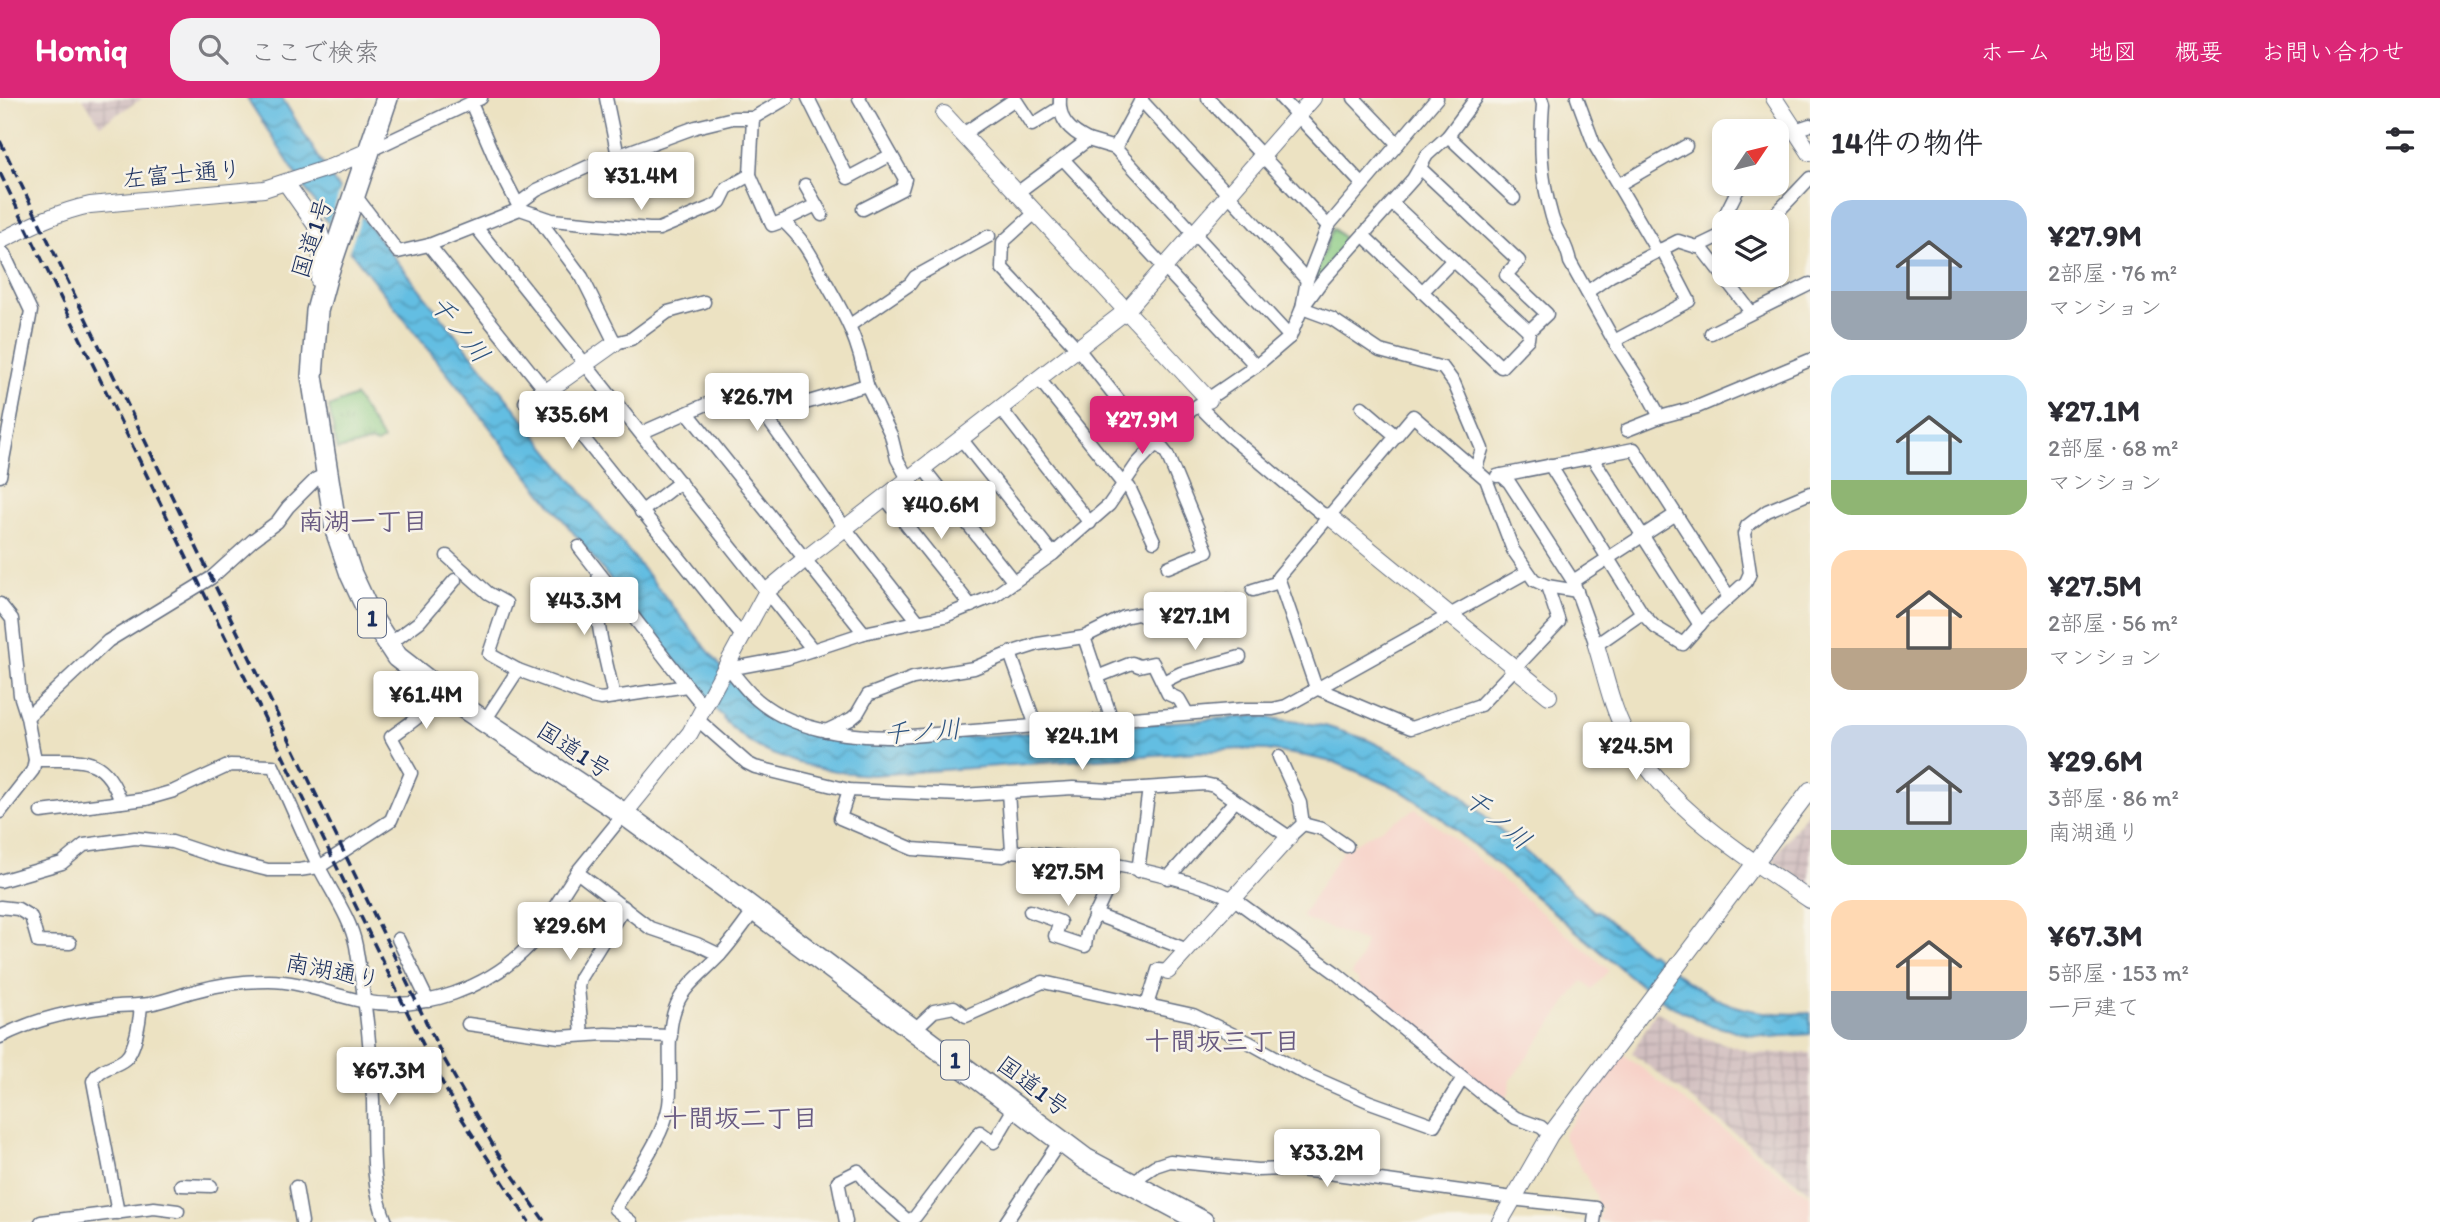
<!DOCTYPE html>
<html lang="ja">
<head>
<meta charset="utf-8">
<style>
  :root { --surface:#fff; --page:#f2f2f3; --text:#2b2b33; --muted:#7c7c81; --accent:#db2777 }
  body { margin:0; font-family:Itim,"Klee One",sans-serif; background:var(--page); color:var(--text); height:100vh; display:flex; flex-direction:column; font-size:26px; white-space:nowrap }
  * { box-sizing:border-box; margin:0 }
  p { font-size:23px; color:var(--muted) }
  .icon { flex:none; width:38px; height:38px; fill:none; stroke:currentColor; stroke-width:2; stroke-linecap:round; stroke-linejoin:round }
  .map { position:relative; flex:1; overflow:hidden }
  .panel { display:flex; flex-direction:column; background:var(--surface); width:630px }
  .panel>* { flex:none }
  .needle { width:46px; rotate:55deg }
  .tools { position:absolute; left:1712px; top:21px; display:grid; gap:14px }
  .tools a { display:grid; place-items:center; width:77px; height:77px; border-radius:14px; background:var(--surface); box-shadow:0 4px 10px #0003; font-size:35px }
  .price { position:absolute; translate:-50% -60px; padding:0 16px; border-radius:7px; background:#fff; color:#222; font-size:23px; line-height:46px; filter:drop-shadow(0 2px 4px #0008) }
  .price::after { content:''; position:absolute; left:50%; top:42px; width:21px; height:16px; margin-left:-10px; background:inherit; clip-path:polygon(0 0,100% 0,50% 100%) }
  .price.active { background:var(--accent); color:#fff }
  ul { padding:0; list-style:none }
  li { display:flex; align-items:center; gap:21px; height:175px; padding:0 21px }
  li span { display:grid; place-items:center; flex:none; width:196px; height:140px; border-radius:21px; color:#555 }
  li>.icon { margin-inline-start:auto }
  span .icon { width:84px; height:84px; fill:#fffc; stroke-width:1 }
  li b { font-size:30px }
  h2 { display:flex; justify-content:space-between; align-items:center; height:84px; padding:0 21px; font-size:30px }
  header { display:flex; align-items:center; gap:42px; box-sizing:border-box; height:98px; padding:0 35px; background:var(--accent); color:#fff }
  header strong { font-size:33px }
  nav { display:flex; gap:38px; margin-inline-start:auto; font-size:24px }
  .search { width:490px; height:63px; background:var(--page); display:flex; align-items:center; gap:18px; box-sizing:border-box; padding:0 24px; border-radius:21px; color:var(--muted); font-size:26px }
  main { display:flex; flex:1; min-height:0 }
  .map>svg:first-child { display:block }
  .built { fill:#f7d1c8 }
  .industrial { fill:url(#industrial-grid) }
  .park { fill:url(#park-tufts); stroke:#527c70; stroke-width:2 }
  .water { fill:url(#water-waves); stroke:#4076a0; stroke-width:2 }
  .pier { fill:#ece2c2 }
  .lines { fill:none; stroke-linecap:round; stroke-linejoin:round }
  .street-casing { stroke:#646e81; stroke-width:15 }
  .secondary-casing { stroke:#646e81; stroke-width:18 }
  .highway-casing { stroke:#646e81; stroke-width:24 }
  .street { stroke:#fff; stroke-width:12 }
  .secondary { stroke:#fff; stroke-width:16 }
  .highway { stroke:#fff; stroke-width:21 }
  .rail { stroke:#1b2f5e; stroke-width:3.5; stroke-dasharray:10 5; stroke-linecap:butt }
  .labels { text-anchor:middle; stroke-width:5; stroke-linejoin:round; paint-order:stroke }
  .shield { fill:#f7f3e8; stroke:#5d6a87; stroke-width:2 }
  .shield-label { font-size:23px; font-weight:bold; fill:#1b2f5e }
  .street-label { font-size:24px; fill:#1b2f5e; stroke:#f7f3e8 }
  .water-label { font-size:26px; font-style:italic; fill:#2d537f; stroke:#f7f3e8 }
  .neighbourhood-label { font-size:26px; font-weight:bold; fill:#685a81; stroke:#f7f3e8 }
</style>
</head>
<body>
<header>
<strong>Homiq</strong>
<div class="search"><svg class="icon" aria-label="search" viewBox="0 0 24 24"><circle cx="10" cy="10" r="6"/><path d="M15 15l6 6"/></svg>ここで検索</div>
<nav><a>ホーム</a><a>地図</a><a>概要</a><a>お問い合わせ</a></nav>
</header>
<main>
<div class="map">
<svg width="1810" height="1124" viewBox="0 0 1810 1124">
  <defs>
    <pattern id="industrial-grid" width="8" height="8" patternUnits="userSpaceOnUse" patternTransform="scale(1.75)"><rect width="8" height="8" fill="#d2bfc0"/><path d="M0 4h8M4 0v8" fill="none" stroke="#b4a4a7"/></pattern>
    <pattern id="park-tufts" width="24" height="20" patternUnits="userSpaceOnUse" patternTransform="scale(1.75)"><rect width="24" height="20" fill="#88ca82"/><path d="M3 7l-1-3M5 7V3M7 7l1-3M15 17l-1-3M17 17v-4M19 17l1-3" fill="none" stroke="#6ea46e"/></pattern>
    <pattern id="water-waves" width="16" height="10" patternUnits="userSpaceOnUse" patternTransform="scale(1.75)"><rect width="16" height="10" fill="#64bee2"/><path d="M0 5q4-4 8 0t8 0" fill="none" stroke="#529bba"/></pattern>
  </defs>
  <rect width="100%" height="100%" fill="#f7f3e8"/>
  <filter id="ink" filterUnits="userSpaceOnUse"><feTurbulence type="fractalNoise" baseFrequency=".0143" numOctaves="2"/><feDisplacementMap in="SourceGraphic" scale="14" xChannelSelector="R" yChannelSelector="G"/><feConvolveMatrix kernelMatrix="1 2 1 2 8 2 1 2 1" color-interpolation-filters="sRGB"/></filter>
  <filter id="wash" filterUnits="userSpaceOnUse"><feTurbulence type="fractalNoise" baseFrequency=".00686" numOctaves="4" result="noise"/><feDisplacementMap in="SourceGraphic" scale="28" xChannelSelector="R" yChannelSelector="G"/><feGaussianBlur stdDeviation="1.57" result="paint"/><feColorMatrix in="noise" values="0 0 0 0 0 0 0 0 0 0 0 0 0 0 0 0 0 1.4 0 .05"/><feComposite in="paint" operator="in"/></filter>
  <g filter="url(#wash)">
    <rect width="100%" height="100%" fill="#ece2c2"/>
    <!-- built -->
    <g class="built">
      <path d="M 1416,711 L 1470,754 L 1609,872 L 1592,891 L 1582,883 L 1510,983 L 1509,994 L 1502,1005 L 1359,889 L 1358,882 L 1351,876 L 1361,860 L 1365,844 L 1301,819 L 1343,752 Z"/>
      <path d="M 1623,956 L 1810,1098 L 1810,1124 L 1598,1124 L 1602,1109 L 1596,1108 L 1596,1097 L 1563,1037 Z"/>
    </g>
    <!-- industrial -->
    <g class="industrial">
      <path d="M 83,0 L 143,0 L 100,27 Z"/>
      <path d="M 1810,711 L 1810,787 L 1772,761 Z"/>
      <path d="M 1656,913 L 1696,937 L 1755,955 L 1810,955 L 1810,1094 L 1632,955 Z"/>
    </g>
    <!-- park -->
    <g class="park">
      <path d="M 1333,130 L 1350,146 L 1309,193 Z"/>
      <path d="M 355,298 L 383,342 L 377,346 L 371,344 L 337,352 L 329,309 Z"/>
    </g>
    <!-- water -->
    <path class="water" d="M 247,0 L 282,0 L 334,84 L 734,585 C 745,598 755,610 769,619 C 796,636 845,643 875,646 L 1256,618 L 1325,628 L 1366,641 L 1426,670 L 1450,688 L 1595,814 L 1597,813 L 1649,856 L 1651,855 C 1705,900 1738,920 1810,915 L 1810,936 L 1770,939 L 1742,935 L 1707,926 L 1670,907 L 1645,891 L 1438,717 L 1398,691 L 1337,665 L 1305,658 L 1267,652 L 1240,651 L 871,677 C 837,675 782,665 753,646 C 742,639 732,630 723,621 L 724,619 L 716,612 L 675,563 L 325,121 Z"/>
    <!-- pier -->
    <path class="pier" d="M 342,87 L 363,114 L 348,155 L 328,129 Z"/>
  </g>
  <g filter="url(#ink)">
    <g class="lines">
      <!-- street casing -->
      <g class="street-casing">
        <g id="street">
          <path d="M 606,0 L 618,58"/>
          <path d="M 808,0 L 848,80 L 891,57"/>
          <path d="M 859,0 L 905,81 L 902,91 L 863,111"/>
          <path d="M 1060,0 C 1058,22 1070,33 1088,42"/>
          <path d="M 1208,0 L 1328,128"/>
          <path d="M 1281,0 L 1362,86"/>
          <path d="M 1354,0 L 1398,46"/>
          <path d="M 1437,0 L 1328,128 L 1307,182 L 1302,210 L 1332,221 L 1380,253 L 1443,270 L 1454,285 L 1482,351 L 1476,370"/>
          <path d="M 1541,0 L 1543,6 C 1540,47 1540,78 1552,119 C 1557,136 1567,145 1570,164 L 1614,243 L 1646,293 L 1660,319"/>
          <path d="M 1577,0 L 1594,46 L 1657,153"/>
          <path d="M 1141,2 L 1307,182"/>
          <path d="M 471,5 L 499,70 L 520,111"/>
          <path d="M 753,20 L 750,77 L 772,127 L 783,123 C 804,142 811,157 824,181 C 847,221 858,241 867,287"/>
          <path d="M 1795,32 L 1810,27"/>
          <path d="M 963,36 L 1015,1 L 1032,27 L 1059,10"/>
          <path d="M 1448,38 L 1514,100"/>
          <path d="M 1115,50 L 1290,239"/>
          <path d="M 371,52 L 481,0"/>
          <path d="M 1063,61 L 1256,268"/>
          <path d="M 1420,70 L 1519,163 L 1506,177 L 1547,216 L 1529,233"/>
          <path d="M 805,87 L 822,117"/>
          <path d="M 1618,87 L 1686,48"/>
          <path d="M 1017,95 L 1088,42 L 1115,50 L 1142,0"/>
          <path d="M 354,96 L 398,154 L 429,147 L 520,111 L 552,122 L 649,131 L 659,131 L 714,108 L 720,104 L 727,90 L 750,77"/>
          <path d="M 518,106 L 537,92 L 587,69 L 696,29 L 733,20 L 753,20 L 787,0"/>
          <path d="M 1035,115 L 1003,144 L 1002,170 L 1078,251 L 1154,347 L 1162,350 L 1167,356 L 1207,453 L 1168,469"/>
          <path d="M 535,116 L 582,179 L 615,245 L 631,241 L 668,214 L 704,204"/>
          <path d="M 783,123 L 816,107"/>
          <path d="M 1729,124 L 1725,117 L 1738,91 L 1744,87"/>
          <path d="M 1768,124 L 1810,80"/>
          <path d="M 476,129 L 813,552"/>
          <path d="M 1364,138 L 1501,269 L 1528,241 L 1529,233 L 1392,105"/>
          <path d="M 429,147 L 742,538"/>
          <path d="M 1700,148 L 1751,214"/>
          <path d="M 0,152 L 4,156 L 31,213 L 0,378"/>
          <path d="M 1422,194 L 1453,162"/>
          <path d="M 1587,194 L 1610,178 L 1678,143 L 1697,149 L 1724,136"/>
          <path d="M 850,227 L 910,186 L 915,179 L 989,138"/>
          <path d="M 1711,235 L 1810,186"/>
          <path d="M 1614,243 L 1689,203 L 1662,151"/>
          <path d="M 1039,281 L 1123,386 L 1129,389 L 1154,443"/>
          <path d="M 525,304 L 543,290"/>
          <path d="M 1198,307 L 1228,337 L 1321,415 L 1329,418"/>
          <path d="M 1362,309 L 1396,338"/>
          <path d="M 1001,311 L 1090,425"/>
          <path d="M 688,315 L 864,535"/>
          <path d="M 764,317 L 867,287 L 891,337 L 897,361 L 908,381"/>
          <path d="M 1627,332 L 1660,319 L 1697,309 L 1810,262"/>
          <path d="M 641,335 L 732,295 L 750,296 L 845,430 L 918,523"/>
          <path d="M 962,342 L 1053,456"/>
          <path d="M 1592,359 L 1700,527"/>
          <path d="M 1550,367 L 1642,515"/>
          <path d="M 923,370 L 1014,484"/>
          <path d="M 1501,377 L 1509,384 L 1573,483 L 1596,547 L 1642,515 L 1655,529 L 1683,546 L 1704,522 L 1746,484 L 1750,475 L 1744,436 L 1747,428 L 1767,413 L 1810,395"/>
          <path d="M 1497,378 L 1634,351 L 1729,499"/>
          <path d="M 885,400 L 971,508"/>
          <path d="M 641,414 L 680,384"/>
          <path d="M 579,449 L 687,588"/>
          <path d="M 447,458 L 488,495 L 506,505 L 489,556 L 518,572"/>
          <path d="M 599,476 C 591,516 606,560 614,599"/>
          <path d="M 1573,483 L 1676,416"/>
          <path d="M 1547,488 L 1559,524 L 1480,607 L 1411,630 L 1316,590 L 1278,479 L 1413,318 L 1486,381 L 1513,452 L 1534,482 L 1547,488 L 1577,493"/>
          <path d="M 1253,492 L 1279,484"/>
          <path d="M 0,506 L 12,521 L 20,597 L 27,619 L 35,662 L 33,672 L 0,714"/>
          <path d="M 1084,539 L 1112,622"/>
          <path d="M 388,547 L 419,524 L 455,482"/>
          <path d="M 1010,555 L 1036,628"/>
          <path d="M 726,567 L 739,569 L 788,560 L 864,535 L 945,518 L 994,498 L 1053,456 L 1109,407 L 1137,366 L 1180,320 L 1256,268 L 1290,239 L 1302,210 L 1321,184 L 1413,81 L 1427,57 L 1448,38 L 1476,0"/>
          <path d="M 726,567 C 735,577 742,587 751,596 C 788,633 848,639 898,639 L 1245,611 L 1273,611 L 1286,608 L 1527,474"/>
          <path d="M 1097,579 L 1132,565 L 1139,568 L 1153,565 L 1168,596 L 1179,601 L 1187,615"/>
          <path d="M 1163,584 L 1181,575 L 1240,559"/>
          <path d="M 27,619 L 108,543 L 211,480 L 253,442 L 277,424 L 288,409 L 316,381 L 327,376"/>
          <path d="M 698,622 L 747,665 L 755,669 L 849,692 L 961,697 L 1073,690 L 1112,692 L 1205,686 L 1214,688 L 1289,739 L 1303,726 L 1300,705 L 1279,659"/>
          <path d="M 484,624 L 518,572 L 591,599 L 601,601 L 687,588 L 705,610"/>
          <path d="M 826,633 L 851,621 L 857,616 L 868,597 L 913,580 L 974,570 L 1010,555 L 1038,546 L 1084,539 L 1124,519 L 1138,516 L 1163,527 L 1227,502"/>
          <path d="M 35,662 C 80,663 104,654 121,704"/>
          <path d="M 849,692 L 840,720 L 913,751 L 1003,758 L 1012,753 C 1083,760 1169,772 1234,801 L 1336,875 L 1490,1002 L 1516,1020 L 1541,1029 L 1550,1037"/>
          <path d="M 1008,694 L 1012,753"/>
          <path d="M 41,714 L 146,701 L 174,693 L 230,667 L 273,668 C 289,702 303,737 320,771 C 332,795 351,821 356,848 C 365,899 371,951 373,1002 C 374,1043 370,1086 386,1124"/>
          <path d="M 1303,726 L 1322,731 L 1347,748"/>
          <path d="M 1138,773 L 1149,690"/>
          <path d="M 577,774 L 650,830 L 697,846 L 720,857"/>
          <path d="M 1168,780 L 1235,703"/>
          <path d="M 0,783 L 62,765 L 84,747 L 135,740 L 172,744 L 220,760 L 268,772 L 299,772 L 319,769 L 391,722 L 411,675 L 391,639 C 408,626 431,613 440,593"/>
          <path d="M 0,809 L 18,811 L 31,819 L 38,844 L 70,845"/>
          <path d="M 1030,813 L 1060,824 L 1055,838 L 1085,848 L 1087,835 L 1105,796 L 1115,766"/>
          <path d="M 1094,816 L 1188,852"/>
          <path d="M 398,841 L 428,903"/>
          <path d="M 1147,907 L 1158,872 L 1168,873"/>
          <path d="M 468,926 L 560,939 L 605,936 L 671,938"/>
          <path d="M 914,932 L 934,913 L 954,909 L 966,918 L 1043,884 L 1193,917 L 1250,945 L 1306,976 L 1370,1004 L 1434,1027 L 1462,981"/>
          <path d="M 582,937 L 578,888 L 580,880 L 624,809"/>
          <path d="M 0,939 C 33,922 70,913 107,909 C 121,907 135,908 149,906 C 165,903 180,897 195,893 C 220,886 243,883 269,883 C 301,883 330,897 362,903 C 423,915 489,890 531,846 L 577,774 L 624,716"/>
          <path d="M 181,1087 L 211,1088"/>
          <path d="M 1133,1088 L 1143,1076 L 1155,1068 L 1170,1063 L 1257,1072 L 1288,1071 L 1328,1075 L 1513,1100"/>
          <path d="M 296,1089 L 302,1124"/>
          <path d="M 1516,1096 L 1520,1102 L 1596,1110 L 1594,1124"/>
          <path d="M 118,1115 L 93,983 C 99,969 114,970 125,961 C 136,952 140,920 141,907"/>
          <path d="M 41,1124 L 154,1110 L 178,1113"/>
          <path d="M 631,1124 L 615,1111 C 632,1081 664,1039 669,1007 C 673,976 664,934 677,906 C 685,887 705,873 719,858 C 732,844 743,827 755,812"/>
          <path d="M 846,1124 L 838,1083 L 858,1073 L 875,1094 L 908,1123 L 915,1119 L 980,1034 L 994,1044 L 1010,1017 L 1017,1009"/>
          <path d="M 1006,1124 L 1060,1043"/>
        </g>
      </g>
      <!-- secondary casing -->
      <g class="secondary-casing">
        <g id="secondary">
          <path d="M 1774,0 L 1810,55"/>
          <path d="M 944,16 L 1209,302"/>
          <path d="M 286,85 L 319,132 L 322,142 L 319,183"/>
          <path d="M 0,143 C 30,128 57,114 90,107 L 264,91 L 331,69 L 368,53"/>
          <path d="M 546,294 L 615,245"/>
          <path d="M 1329,418 L 1549,598"/>
          <path d="M 1596,547 C 1605,576 1611,607 1625,634 C 1662,707 1744,757 1810,802"/>
          <path d="M 624,716 L 690,635 L 767,493 L 805,461 L 1126,213 L 1313,0"/>
          <path d="M 1168,873 L 1289,739"/>
          <path d="M 1500,1124 L 1550,1037 L 1810,692"/>
        </g>
      </g>
      <!-- highway casing -->
      <g class="highway-casing">
        <path id="highway" d="M 387,0 L 326,180 L 317,213 L 312,278 L 336,432 L 351,476 L 371,519 L 397,559 L 454,603 L 624,716 L 717,784 L 1085,1061 L 1203,1124"/>
      </g>
      <!-- street -->
      <use href="#street" class="street"/>
      <!-- secondary -->
      <use href="#secondary" class="secondary"/>
      <!-- highway -->
      <use href="#highway" class="highway"/>
      <!-- rail -->
      <g class="rail">
        <path d="M 0,43 L 443,959 L 498,1056 L 545,1124"/>
        <path d="M 0,75 L 432,965 L 459,1016 L 529,1124"/>
      </g>
    </g>
  </g>
  <g class="labels">
    <!-- shield labels -->
    <g class="shield">
      <rect x="358" y="500.5" width="28" height="39" rx="5"/>
      <rect x="941" y="942.5" width="28" height="39" rx="5"/>
    </g>
    <g class="shield-label">
      <text x="372" y="528">1</text>
      <text x="955" y="970">1</text>
    </g>
    <!-- street labels -->
    <g class="street-label">
      <text transform="translate(182 76) rotate(-5)" y="8">左富士通り</text>
      <text transform="translate(312 140) rotate(-72)" y="8">国道1号</text>
      <text transform="translate(574 652) rotate(33)" y="8">国道1号</text>
      <text transform="translate(333 873) rotate(11)" y="8">南湖通り</text>
      <text transform="translate(1033 988) rotate(37)" y="8">国道1号</text>
    </g>
    <!-- water labels -->
    <g class="water-label">
      <text transform="translate(460 231) rotate(51)" y="9">千ノ川</text>
      <text transform="translate(922 633) rotate(-4)" y="9">千ノ川</text>
      <text transform="translate(1498 721) rotate(40)" y="9">千ノ川</text>
    </g>
    <!-- neighbourhood labels -->
    <g class="neighbourhood-label">
      <text x="363" y="432">南湖一丁目</text>
      <text x="1222" y="952">十間坂三丁目</text>
      <text x="740" y="1029">十間坂二丁目</text>
    </g>
  </g>
</svg>
<div class="tools">
<a><svg class="needle" viewBox="-14 -14 28 28"><path d="M0-13l5 13h-10z" fill="#e53935"/><path d="M0 13l5-13h-10z" fill="#7c7c81"/></svg></a>
<a><svg class="icon" aria-label="layers" viewBox="0 0 24 24"><path d="M12 4l9 5-9 5-9-5zM3 14l9 5 9-5"/></svg></a>
</div>
<b class="price" style="left:641px;top:114px">¥31.4M</b>
<b class="price" style="left:757px;top:335px">¥26.7M</b>
<b class="price" style="left:572px;top:353px">¥35.6M</b>
<b class="price active" style="left:1142px;top:358px">¥27.9M</b>
<b class="price" style="left:941px;top:443px">¥40.6M</b>
<b class="price" style="left:584px;top:539px">¥43.3M</b>
<b class="price" style="left:1195px;top:554px">¥27.1M</b>
<b class="price" style="left:426px;top:633px">¥61.4M</b>
<b class="price" style="left:1082px;top:674px">¥24.1M</b>
<b class="price" style="left:1636px;top:684px">¥24.5M</b>
<b class="price" style="left:1068px;top:810px">¥27.5M</b>
<b class="price" style="left:570px;top:864px">¥29.6M</b>
<b class="price" style="left:389px;top:1009px">¥67.3M</b>
<b class="price" style="left:1327px;top:1091px">¥33.2M</b>
</div>
<section class="panel">
<h2>14件の物件<svg class="icon" aria-label="filters" viewBox="0 0 24 24"><path d="M4 7h16M4 17h16"/><circle cx="9" cy="7" r="2"/><circle cx="15" cy="17" r="2"/></svg></h2>
<ul>
<li><span style="background:linear-gradient(#a9c7e8 65%,#9aa5b1 0)"><svg class="icon" aria-label="home" viewBox="0 0 24 24"><path d="M3 11l9-7 9 7M6 9v11h12V9"/></svg></span><div><b>¥27.9M</b><p>2部屋 · 76 m²</p><p>マンション</p></div></li>
<li><span style="background:linear-gradient(#bfe0f5 75%,#8fb573 0)"><svg class="icon" aria-label="home" viewBox="0 0 24 24"><path d="M3 11l9-7 9 7M6 9v11h12V9"/></svg></span><div><b>¥27.1M</b><p>2部屋 · 68 m²</p><p>マンション</p></div></li>
<li><span style="background:linear-gradient(#ffd9b3 70%,#b9a48a 0)"><svg class="icon" aria-label="home" viewBox="0 0 24 24"><path d="M3 11l9-7 9 7M6 9v11h12V9"/></svg></span><div><b>¥27.5M</b><p>2部屋 · 56 m²</p><p>マンション</p></div></li>
<li><span style="background:linear-gradient(#c9d6e8 75%,#8fb573 0)"><svg class="icon" aria-label="home" viewBox="0 0 24 24"><path d="M3 11l9-7 9 7M6 9v11h12V9"/></svg></span><div><b>¥29.6M</b><p>3部屋 · 86 m²</p><p>南湖通り</p></div></li>
<li><span style="background:linear-gradient(#ffd9b3 65%,#9aa5b1 0)"><svg class="icon" aria-label="home" viewBox="0 0 24 24"><path d="M3 11l9-7 9 7M6 9v11h12V9"/></svg></span><div><b>¥67.3M</b><p>5部屋 · 153 m²</p><p>一戸建て</p></div></li>
</ul>
</section>
</main>
</body>
</html>
